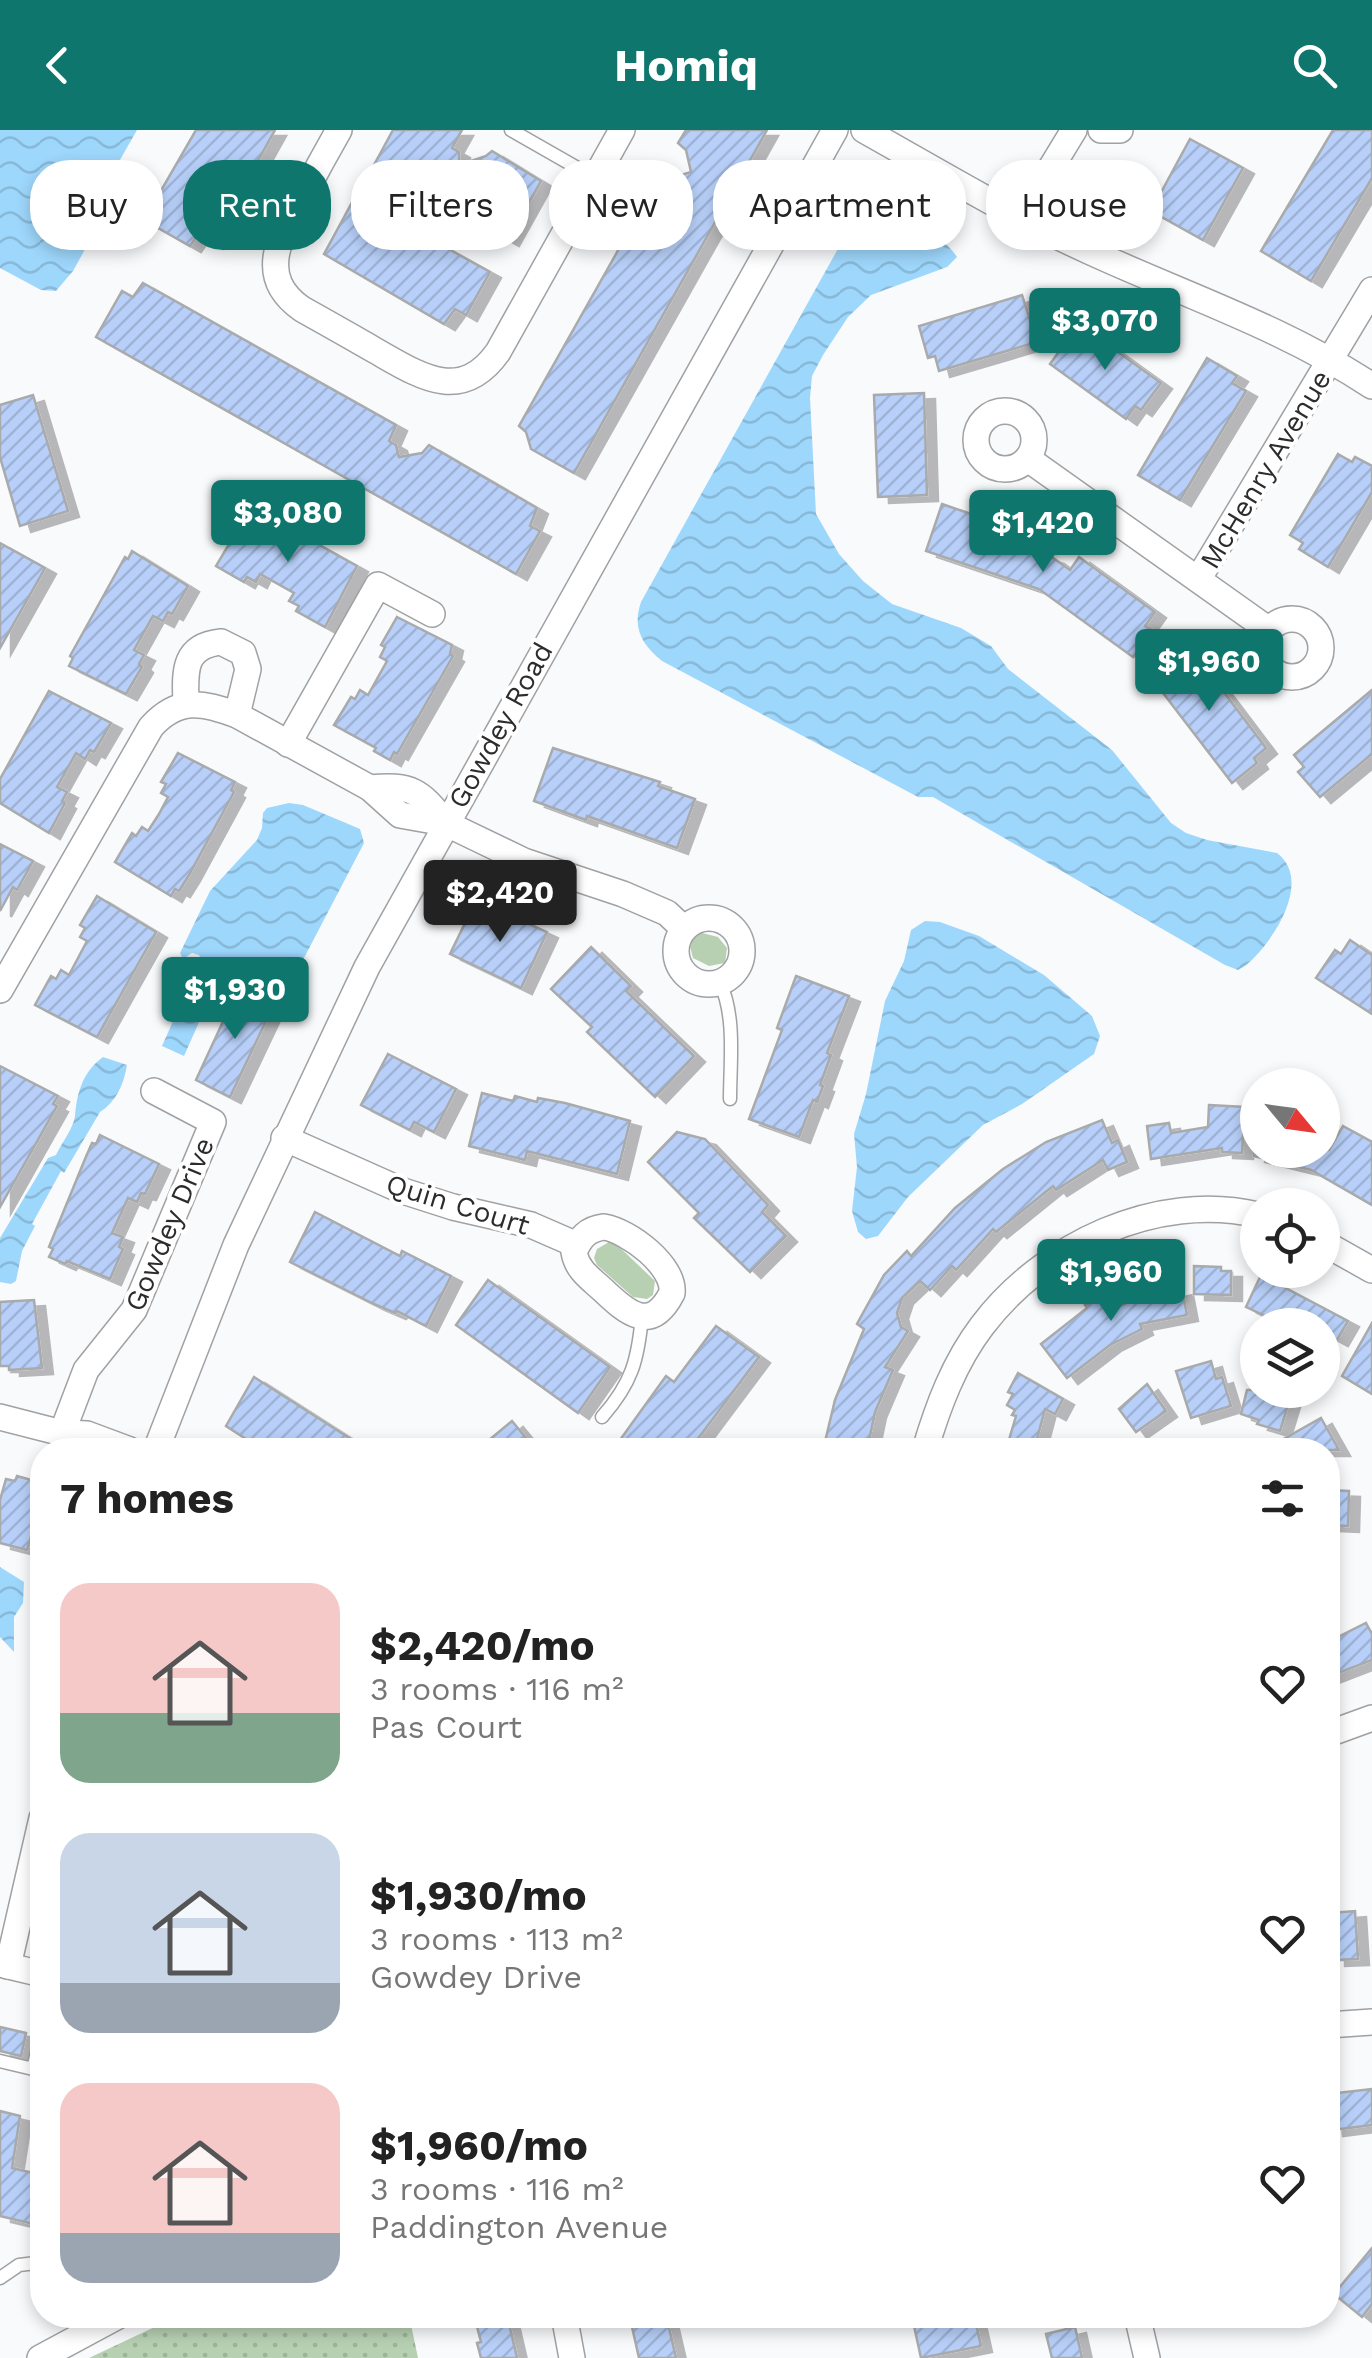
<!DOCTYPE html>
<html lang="en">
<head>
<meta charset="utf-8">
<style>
  :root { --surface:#fff; --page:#f2f2f2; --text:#222; --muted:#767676; --accent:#0f766e }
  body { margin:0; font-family:"Work Sans",sans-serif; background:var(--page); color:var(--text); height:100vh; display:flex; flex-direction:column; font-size:38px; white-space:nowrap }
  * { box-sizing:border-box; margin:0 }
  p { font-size:32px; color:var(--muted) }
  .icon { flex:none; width:55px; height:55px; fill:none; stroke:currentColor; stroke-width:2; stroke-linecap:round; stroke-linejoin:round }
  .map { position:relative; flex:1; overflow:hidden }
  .side { position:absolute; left:30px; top:1308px; width:1310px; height:890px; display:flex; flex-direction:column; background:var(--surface); border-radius:40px; box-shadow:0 5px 15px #0003 }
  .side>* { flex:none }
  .guide { position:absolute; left:30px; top:30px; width:1312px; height:90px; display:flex; gap:20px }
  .needle { width:65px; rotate:119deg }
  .buttons { position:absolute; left:1240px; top:938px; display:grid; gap:20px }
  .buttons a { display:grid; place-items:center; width:100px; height:100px; border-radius:50%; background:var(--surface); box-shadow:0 5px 15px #0003; font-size:50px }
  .price { position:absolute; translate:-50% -85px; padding:0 22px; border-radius:10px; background:var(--accent); color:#fff; font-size:32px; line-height:65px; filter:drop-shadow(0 2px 5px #0008) }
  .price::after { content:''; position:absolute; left:50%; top:60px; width:30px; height:22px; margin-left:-15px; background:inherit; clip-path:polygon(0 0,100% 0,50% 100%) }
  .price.on { background:#222; color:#fff }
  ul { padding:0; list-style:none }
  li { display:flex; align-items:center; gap:30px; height:250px; padding:0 30px }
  li span { display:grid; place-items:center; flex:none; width:280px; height:200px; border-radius:30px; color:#555 }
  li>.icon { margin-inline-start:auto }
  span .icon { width:120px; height:120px; fill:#fffc; stroke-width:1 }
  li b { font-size:42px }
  h2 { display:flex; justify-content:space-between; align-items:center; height:120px; padding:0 30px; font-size:42px }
  .tag { padding:0 35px; border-radius:40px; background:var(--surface); box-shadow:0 5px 15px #0003; font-size:35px; line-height:90px }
  .tag.on { background:var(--accent); color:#fff }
  header { display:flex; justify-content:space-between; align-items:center; height:130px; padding:0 30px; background:var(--accent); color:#fff; font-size:45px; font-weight:700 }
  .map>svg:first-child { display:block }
  .green { fill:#b7d0b2 }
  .park { fill:url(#park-dots) }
  .water { fill:url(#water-waves) }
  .building { fill:url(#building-hatch); stroke:#a9aaab; stroke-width:2.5; filter:url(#shadow) }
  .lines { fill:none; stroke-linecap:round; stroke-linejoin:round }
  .service-casing { stroke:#a0a1a3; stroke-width:15 }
  .minor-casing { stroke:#a0a1a3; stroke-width:28 }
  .service { stroke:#fff; stroke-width:12 }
  .minor { stroke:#fff; stroke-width:25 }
  .labels { text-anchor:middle; stroke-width:8; stroke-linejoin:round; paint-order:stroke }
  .street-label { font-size:28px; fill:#2c2c2d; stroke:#fff }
</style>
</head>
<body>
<header><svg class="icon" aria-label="back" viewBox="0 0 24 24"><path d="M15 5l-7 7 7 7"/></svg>Homiq<svg class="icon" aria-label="search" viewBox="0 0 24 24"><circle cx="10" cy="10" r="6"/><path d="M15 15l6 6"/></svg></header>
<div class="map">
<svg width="1372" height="2228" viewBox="0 0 1372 2228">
  <defs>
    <pattern id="park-dots" width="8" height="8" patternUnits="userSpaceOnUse" patternTransform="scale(2.5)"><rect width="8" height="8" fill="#b7d0b2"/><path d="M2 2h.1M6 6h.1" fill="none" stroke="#9eb399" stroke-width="1.8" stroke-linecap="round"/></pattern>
    <pattern id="water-waves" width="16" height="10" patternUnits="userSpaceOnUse" patternTransform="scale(2.5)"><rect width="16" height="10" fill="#9ed7fc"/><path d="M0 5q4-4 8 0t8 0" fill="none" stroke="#88b9d8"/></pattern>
    <pattern id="building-hatch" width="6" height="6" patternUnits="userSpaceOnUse" patternTransform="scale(2.5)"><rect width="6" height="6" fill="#b8d0f9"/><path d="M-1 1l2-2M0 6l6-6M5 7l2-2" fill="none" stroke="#9eb3d6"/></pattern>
    <filter id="shadow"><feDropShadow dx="11" dy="6" stdDeviation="0" flood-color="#0004"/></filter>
  </defs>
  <rect width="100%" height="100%" fill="#f9fafc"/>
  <!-- green -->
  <g class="green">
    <path d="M 694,801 L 718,807 L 727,818 L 725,833 L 709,836 L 693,828 L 687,805 Z"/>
    <path d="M 609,1112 L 615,1113 L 655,1151 L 653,1165 L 647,1169 L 633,1167 L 597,1135 L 594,1128 L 597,1119 Z"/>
  </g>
  <!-- park -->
  <path class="park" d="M 180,2185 L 409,2185 L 418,2228 L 89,2228 Z"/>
  <!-- water -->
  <g class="water">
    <path d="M 0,0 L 137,0 L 92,79 L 88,114 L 73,141 L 56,161 L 41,160 L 0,138 Z"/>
    <path d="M 881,82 C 905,88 945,106 957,127 L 947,137 L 871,165 L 848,187 L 823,225 L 812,246 L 810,268 L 816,384 L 839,424 L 863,451 L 892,474 L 961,498 L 991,516 L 1008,539 L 1112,620 L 1171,693 L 1186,703 L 1207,710 L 1277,723 C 1314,751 1272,814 1245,836 L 1238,840 L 1225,835 L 933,667 L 918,667 L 662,531 C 642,515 632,498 641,472 L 849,99 L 864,84 Z"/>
    <path d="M 289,673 L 303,675 L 360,699 L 364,713 L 292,851 L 286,857 C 275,858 269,851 258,850 C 251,849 245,851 237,849 L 230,837 C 218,835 206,839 199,825 L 192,823 L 183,829 L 180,823 L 210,761 L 257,710 L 262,698 L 263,683 L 267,678 Z"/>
    <path d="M 925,791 L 940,792 L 979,806 L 1044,845 L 1092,886 L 1100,906 L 1094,924 L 1022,974 L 983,995 L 908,1067 L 878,1106 L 866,1109 L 858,1102 L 852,1081 L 857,1037 L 854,1004 L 866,964 L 885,871 L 904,831 L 911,800 Z"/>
    <path d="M 186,862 L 212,874 L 208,882 L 204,881 L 184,926 L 162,916 Z"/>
    <path d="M 103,927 L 127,935 C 124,954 116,972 100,982 L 64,1043 L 61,1041 L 32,1094 L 35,1096 L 22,1121 L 16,1151 L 11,1154 L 0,1152 L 0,1108 L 48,1028 L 56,1025 C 61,1014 73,999 75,986 C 77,964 82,942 103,927 Z"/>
    <path d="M 0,1437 L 24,1452 L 23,1473 L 14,1487 L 14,1522 L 0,1507 Z"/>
  </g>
  <!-- building -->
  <g class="building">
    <path d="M 196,0 L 275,0 L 212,113 L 197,106 L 190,116 L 144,90 Z"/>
    <path d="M 393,0 L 462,0 L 452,18 L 459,22 L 459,35 L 486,26 L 492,21 L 541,51 L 508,110 L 374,35 Z"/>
    <path d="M 686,0 L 767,0 L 574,343 L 531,319 L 526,302 L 519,296 L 660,46 L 668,49 L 691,42 L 686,20 L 678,13 Z"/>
    <path d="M 1333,0 L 1372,0 L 1372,48 L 1311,151 L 1261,121 Z"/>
    <path d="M 1190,9 L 1243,38 L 1203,110 L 1151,81 Z"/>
    <path d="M 355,67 L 490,142 L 466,185 L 455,179 L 444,194 L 324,124 Z"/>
    <path d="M 143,153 L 396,295 L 389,311 L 396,315 L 399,327 L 422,323 L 429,315 L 537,378 L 530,396 L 540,401 L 516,444 L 96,207 L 122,161 L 133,167 Z"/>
    <path d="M 1022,165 L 1037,212 L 939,241 L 935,226 L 928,228 L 919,196 Z"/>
    <path d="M 1079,194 L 1161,253 L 1141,280 L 1135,276 L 1126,289 L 1050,234 Z"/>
    <path d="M 1207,228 L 1237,246 L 1232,253 L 1246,261 L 1180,370 L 1138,345 Z"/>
    <path d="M 924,263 L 927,365 L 878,367 L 874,265 Z"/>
    <path d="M 33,265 L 68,381 L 20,396 L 0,327 L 0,275 Z"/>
    <path d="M 1338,324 L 1352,332 L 1355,327 L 1372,336 L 1372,362 L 1328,437 L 1299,419 L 1303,413 L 1290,405 Z"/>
    <path d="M 942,374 L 1038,407 L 1033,422 L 1053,428 L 1070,440 L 1079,427 L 1155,482 L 1145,496 L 1152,500 L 1133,527 L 1039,459 L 926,421 Z"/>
    <path d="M 251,377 L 357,436 L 325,497 L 296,481 L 299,476 L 289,471 L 294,463 L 278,454 L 260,444 L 256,452 L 247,447 L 244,452 L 216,436 Z"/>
    <path d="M 0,413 L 45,438 L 0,518 Z"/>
    <path d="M 132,421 L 188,456 L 172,484 L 168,482 L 163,491 L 153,486 L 134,520 L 144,525 L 139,534 L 142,537 L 126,564 L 69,536 L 73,528 L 70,526 L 125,427 L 128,429 Z"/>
    <path d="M 397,487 L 452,515 L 450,524 L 453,526 L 397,624 L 394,622 L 390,630 L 374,621 L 376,618 L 334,595 L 351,567 L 355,569 L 360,560 L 368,565 L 387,531 L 380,527 L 385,517 L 381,515 Z"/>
    <path d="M 1189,516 L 1266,618 L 1254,628 L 1257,633 L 1232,653 L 1150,546 Z"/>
    <path d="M 1372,560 L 1372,624 L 1320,667 L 1298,642 L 1304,637 L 1294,625 Z"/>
    <path d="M 49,561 L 111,593 L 94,622 L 90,620 L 85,629 L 76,623 L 57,657 L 67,662 L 62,671 L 65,673 L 49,703 L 0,673 L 0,649 Z"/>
    <path d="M 553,618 L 660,652 L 658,656 L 695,669 L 677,718 L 587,686 L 586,690 L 534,671 Z"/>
    <path d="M 178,623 L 235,652 L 231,660 L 234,662 L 189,745 L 179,761 L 175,759 L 171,766 L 115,732 L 132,703 L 136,706 L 142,697 L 148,701 L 159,684 L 168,667 L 161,663 L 166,654 L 161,652 Z"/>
    <path d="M 0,714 L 33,731 L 17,760 L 13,757 L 0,781 Z"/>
    <path d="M 97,766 L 156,802 L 97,907 L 35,875 L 51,846 L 56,849 L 61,840 L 69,845 L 87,811 L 80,807 L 85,798 L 80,795 Z"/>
    <path d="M 489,776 L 547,802 L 521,858 L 450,824 L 469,785 L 482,791 Z"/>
    <path d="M 1350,810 L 1372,825 L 1372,884 L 1316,848 L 1335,820 L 1341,824 Z"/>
    <path d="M 591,817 L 631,856 L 626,861 L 694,926 L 655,967 L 587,902 L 592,897 L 551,859 Z"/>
    <path d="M 796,846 L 849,866 L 827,923 L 831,925 L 820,955 L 823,956 L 817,972 L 813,970 L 799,1007 L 749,989 L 782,900 L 777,898 Z"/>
    <path d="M 239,857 L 274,874 L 230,967 L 196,950 Z"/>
    <path d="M 388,924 L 456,959 L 434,1002 L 414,992 L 410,1000 L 361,975 Z"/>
    <path d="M 0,936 L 58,966 L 53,974 L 57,976 L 0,1077 Z"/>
    <path d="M 482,963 L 513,971 L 515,966 L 537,972 L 538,968 L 565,973 L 630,991 L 617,1044 L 527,1021 L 525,1030 L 469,1016 Z"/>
    <path d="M 1209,975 L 1245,977 L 1242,1023 L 1222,1022 L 1222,1018 L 1151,1029 L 1147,996 L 1169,993 L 1171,1003 L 1208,997 Z"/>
    <path d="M 1102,990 L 1112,1013 L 1118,1010 L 1127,1032 L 1108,1040 L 1103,1030 L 1056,1060 L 1053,1056 L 996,1102 L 993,1099 L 956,1140 L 952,1136 L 930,1160 L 920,1151 L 902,1168 L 897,1183 L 901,1197 L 908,1201 L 885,1237 L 893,1240 L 875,1282 L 867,1320 L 824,1316 L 835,1270 L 864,1199 L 857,1194 L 884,1145 L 907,1121 L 911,1126 L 955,1078 L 1003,1039 L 1046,1012 Z"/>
    <path d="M 1343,996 L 1372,1012 L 1372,1075 L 1311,1040 L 1254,1026 L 1255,1020 L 1329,1020 Z"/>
    <path d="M 677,1002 L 705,1009 L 768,1075 L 762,1082 L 786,1106 L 750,1142 L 694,1088 L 699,1083 L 648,1032 Z"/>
    <path d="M 100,1005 L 159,1034 L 145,1064 L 141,1063 L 137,1072 L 128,1068 L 112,1103 L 123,1107 L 119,1117 L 123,1119 L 110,1149 L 67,1131 L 65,1134 L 49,1127 L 53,1119 L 49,1117 L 85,1029 L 92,1013 L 96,1014 Z"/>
    <path d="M 315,1082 L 400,1126 L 402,1121 L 451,1146 L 426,1196 L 397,1181 L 395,1183 L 374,1174 L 290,1132 Z"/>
    <path d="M 1194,1136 L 1221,1137 L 1221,1141 L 1231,1141 L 1231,1165 L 1194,1164 Z"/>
    <path d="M 1159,1145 L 1163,1163 L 1182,1159 L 1187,1185 L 1140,1194 L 1142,1199 L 1110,1215 L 1067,1248 L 1041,1214 L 1087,1178 L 1085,1175 L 1106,1165 L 1112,1179 L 1141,1167 L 1138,1149 Z"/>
    <path d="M 1261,1145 L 1348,1191 L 1337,1210 L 1322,1202 L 1322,1195 L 1284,1195 L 1246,1177 Z"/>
    <path d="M 488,1150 L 610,1237 L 578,1283 L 456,1195 Z"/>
    <path d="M 34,1170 L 42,1238 L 9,1240 L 9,1236 L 0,1236 L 0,1172 Z"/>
    <path d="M 1372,1193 L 1372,1264 L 1342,1246 Z"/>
    <path d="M 716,1196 L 759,1227 L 700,1306 L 689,1318 L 682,1312 L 676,1320 L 634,1320 L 620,1310 L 666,1246 L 674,1252 Z"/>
    <path d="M 1211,1231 L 1216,1249 L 1222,1247 L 1231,1276 L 1191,1288 L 1176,1241 Z"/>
    <path d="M 1018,1243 L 1063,1269 L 1055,1284 L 1045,1279 L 1034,1320 L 1006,1320 L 1016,1286 L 1012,1285 L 1015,1280 L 1007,1275 L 1013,1264 L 1008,1262 Z"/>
    <path d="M 254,1247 L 368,1320 L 263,1320 L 226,1296 Z"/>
    <path d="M 1147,1254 L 1166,1281 L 1136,1302 L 1119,1279 Z"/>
    <path d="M 1247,1260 L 1285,1260 L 1283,1266 L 1290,1268 L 1280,1301 L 1257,1294 L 1259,1290 L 1241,1284 Z"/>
    <path d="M 1321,1288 L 1339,1320 L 1264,1320 Z"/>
    <path d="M 512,1291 L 536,1320 L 477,1320 Z"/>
    <path d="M 17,1346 L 42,1353 L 42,1378 L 40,1377 L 27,1420 L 0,1413 L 0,1370 L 6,1349 L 15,1351 Z"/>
    <path d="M 1328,1360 L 1349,1361 L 1348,1396 L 1328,1395 Z"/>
    <path d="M 1366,1493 L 1372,1504 L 1372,1530 L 1328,1547 L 1328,1512 Z"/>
    <path d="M 1355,1781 L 1358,1829 L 1334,1830 L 1334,1824 L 1328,1824 L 1328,1804 L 1332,1803 L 1331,1783 Z"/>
    <path d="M 0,1897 L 26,1903 L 21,1926 L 0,1921 Z"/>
    <path d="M 1372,1959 L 1372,1995 L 1332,2000 L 1328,1964 Z"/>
    <path d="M 0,1981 L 20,1986 L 12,2038 L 42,2045 L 42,2096 L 0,2086 Z"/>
    <path d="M 1372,2118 L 1372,2174 L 1362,2187 L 1334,2164 Z"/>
    <path d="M 474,2185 L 507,2185 L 517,2228 L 481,2228 L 477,2213 L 481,2212 Z"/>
    <path d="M 644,2185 L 666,2185 L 676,2228 L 639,2228 L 630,2188 Z"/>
    <path d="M 933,2185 L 974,2185 L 981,2216 L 921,2228 L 914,2196 L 935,2191 Z"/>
    <path d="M 1075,2197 L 1082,2228 L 1052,2228 L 1046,2204 Z"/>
  </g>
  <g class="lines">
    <!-- service casing -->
    <g class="service-casing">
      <g id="service">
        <path d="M 511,0 L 595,48"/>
        <path d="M 720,853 C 736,886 730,933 730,969"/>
        <path d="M 602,1287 C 632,1253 638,1230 642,1186"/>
        <path d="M 0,1931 L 33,1939 L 42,1901"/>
        <path d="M 0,2148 L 19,2135 L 36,2133 L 42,2143"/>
        <path d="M 70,2185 L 83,2204"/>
      </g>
    </g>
    <!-- minor casing -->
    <g class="minor-casing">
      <g id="minor">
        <path d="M 339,0 C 327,21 316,41 305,62 C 283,101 253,145 302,179 C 327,193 352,207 376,221 C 420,246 461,274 498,222 L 622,0"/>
        <path d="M 864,0 C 939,42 1013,87 1091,122 C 1187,166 1284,198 1372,256"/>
        <path d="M 1101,0 L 1120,0"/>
        <path d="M 1021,87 L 1074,0"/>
        <circle cx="1005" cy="310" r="29"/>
        <path d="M 1028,329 L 1269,500"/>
        <path d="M 1199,448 L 1372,160"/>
        <circle cx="1292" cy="518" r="29"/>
        <path d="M 186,575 C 185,543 182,516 221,512 L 243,523 L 248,539 L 237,585"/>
        <path d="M 288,614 L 378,455 L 432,484"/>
        <path d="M 370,658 C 411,654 421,661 445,693"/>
        <circle cx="709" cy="821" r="33"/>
        <path d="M 0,860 L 151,597 C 178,567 202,572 237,585 L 370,658 L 400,685 L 445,693 L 524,731 L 623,764 L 667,783 L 684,799"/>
        <path d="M 284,1008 L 403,1061 L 453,1077 L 531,1095 L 577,1115"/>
        <path d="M 604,1097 C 629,1101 675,1136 672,1163 C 651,1204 627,1183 603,1160 C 590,1148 577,1140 574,1122 C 580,1108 587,1099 604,1097 Z"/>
        <path d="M 1322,1112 L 1372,1140"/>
        <path d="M 0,1287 L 62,1303 L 87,1304 L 130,1320"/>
        <path d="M 62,1303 L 86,1240 L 134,1180 L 213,992 L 154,961"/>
        <path d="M 156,1320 L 236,1115 L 367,837 L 835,0"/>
        <path d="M 925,1320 C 938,1276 954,1233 982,1196 C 1043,1115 1157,1061 1258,1085"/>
        <path d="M 1328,1604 L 1372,1588"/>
        <path d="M 0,1834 L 42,1844"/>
        <path d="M 8,1836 L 42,1688"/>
        <path d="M 1328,1895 L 1372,1892"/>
        <path d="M 564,2185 L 572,2228"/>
        <path d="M 1137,2185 L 1147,2228"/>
        <path d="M 40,2228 L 120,2185"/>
      </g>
    </g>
    <!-- service -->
    <use href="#service" class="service"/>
    <!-- minor -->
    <use href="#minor" class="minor"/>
  </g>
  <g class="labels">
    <!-- street labels -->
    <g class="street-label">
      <text transform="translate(1265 339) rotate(-59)" y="10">McHenry Avenue</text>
      <text transform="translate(500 595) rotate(-61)" y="10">Gowdey Road</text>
      <text transform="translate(458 1074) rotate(17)" y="10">Quin Court</text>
      <text transform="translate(169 1094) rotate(-67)" y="10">Gowdey Drive</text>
    </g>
  </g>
</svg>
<div class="buttons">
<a><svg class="needle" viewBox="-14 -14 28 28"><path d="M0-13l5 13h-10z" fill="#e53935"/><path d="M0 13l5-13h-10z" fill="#767676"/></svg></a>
<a><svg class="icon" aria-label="locate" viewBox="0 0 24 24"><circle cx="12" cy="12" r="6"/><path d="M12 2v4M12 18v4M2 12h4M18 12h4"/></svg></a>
<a><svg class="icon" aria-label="layers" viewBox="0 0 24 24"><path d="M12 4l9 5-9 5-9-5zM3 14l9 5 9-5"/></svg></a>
</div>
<b class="price" style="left:1105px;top:243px">$3,070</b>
<b class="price" style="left:288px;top:435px">$3,080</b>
<b class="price" style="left:1043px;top:445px">$1,420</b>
<b class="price" style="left:1209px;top:584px">$1,960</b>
<b class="price on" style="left:500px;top:815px">$2,420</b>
<b class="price" style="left:235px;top:912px">$1,930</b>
<b class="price" style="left:1111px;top:1194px">$1,960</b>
<div class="guide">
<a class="tag">Buy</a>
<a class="tag on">Rent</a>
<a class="tag">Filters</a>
<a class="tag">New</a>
<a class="tag">Apartment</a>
<a class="tag">House</a>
</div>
<section class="side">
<h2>7 homes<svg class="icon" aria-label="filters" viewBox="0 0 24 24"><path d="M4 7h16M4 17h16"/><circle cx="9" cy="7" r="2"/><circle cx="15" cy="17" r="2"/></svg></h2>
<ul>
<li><span style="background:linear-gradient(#f6c9c9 65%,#7fa58c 0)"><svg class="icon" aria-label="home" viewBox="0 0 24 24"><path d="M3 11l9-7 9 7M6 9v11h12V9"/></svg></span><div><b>$2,420/mo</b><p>3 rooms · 116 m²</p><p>Pas Court</p></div><svg class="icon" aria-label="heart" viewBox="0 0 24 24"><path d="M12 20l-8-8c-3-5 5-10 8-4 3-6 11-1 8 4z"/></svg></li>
<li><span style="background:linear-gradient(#c9d6e8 75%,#9aa5b1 0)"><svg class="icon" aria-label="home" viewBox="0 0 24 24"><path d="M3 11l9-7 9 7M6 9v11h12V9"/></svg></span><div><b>$1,930/mo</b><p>3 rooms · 113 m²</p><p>Gowdey Drive</p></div><svg class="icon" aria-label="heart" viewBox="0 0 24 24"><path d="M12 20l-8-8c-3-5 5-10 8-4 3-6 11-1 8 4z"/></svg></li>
<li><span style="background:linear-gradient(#f6c9c9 75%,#9aa5b1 0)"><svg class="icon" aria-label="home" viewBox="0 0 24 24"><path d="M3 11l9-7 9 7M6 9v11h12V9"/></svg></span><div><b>$1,960/mo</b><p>3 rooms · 116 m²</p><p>Paddington Avenue</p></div><svg class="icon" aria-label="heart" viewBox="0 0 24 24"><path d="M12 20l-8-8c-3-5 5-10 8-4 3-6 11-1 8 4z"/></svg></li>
</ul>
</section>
</div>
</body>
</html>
